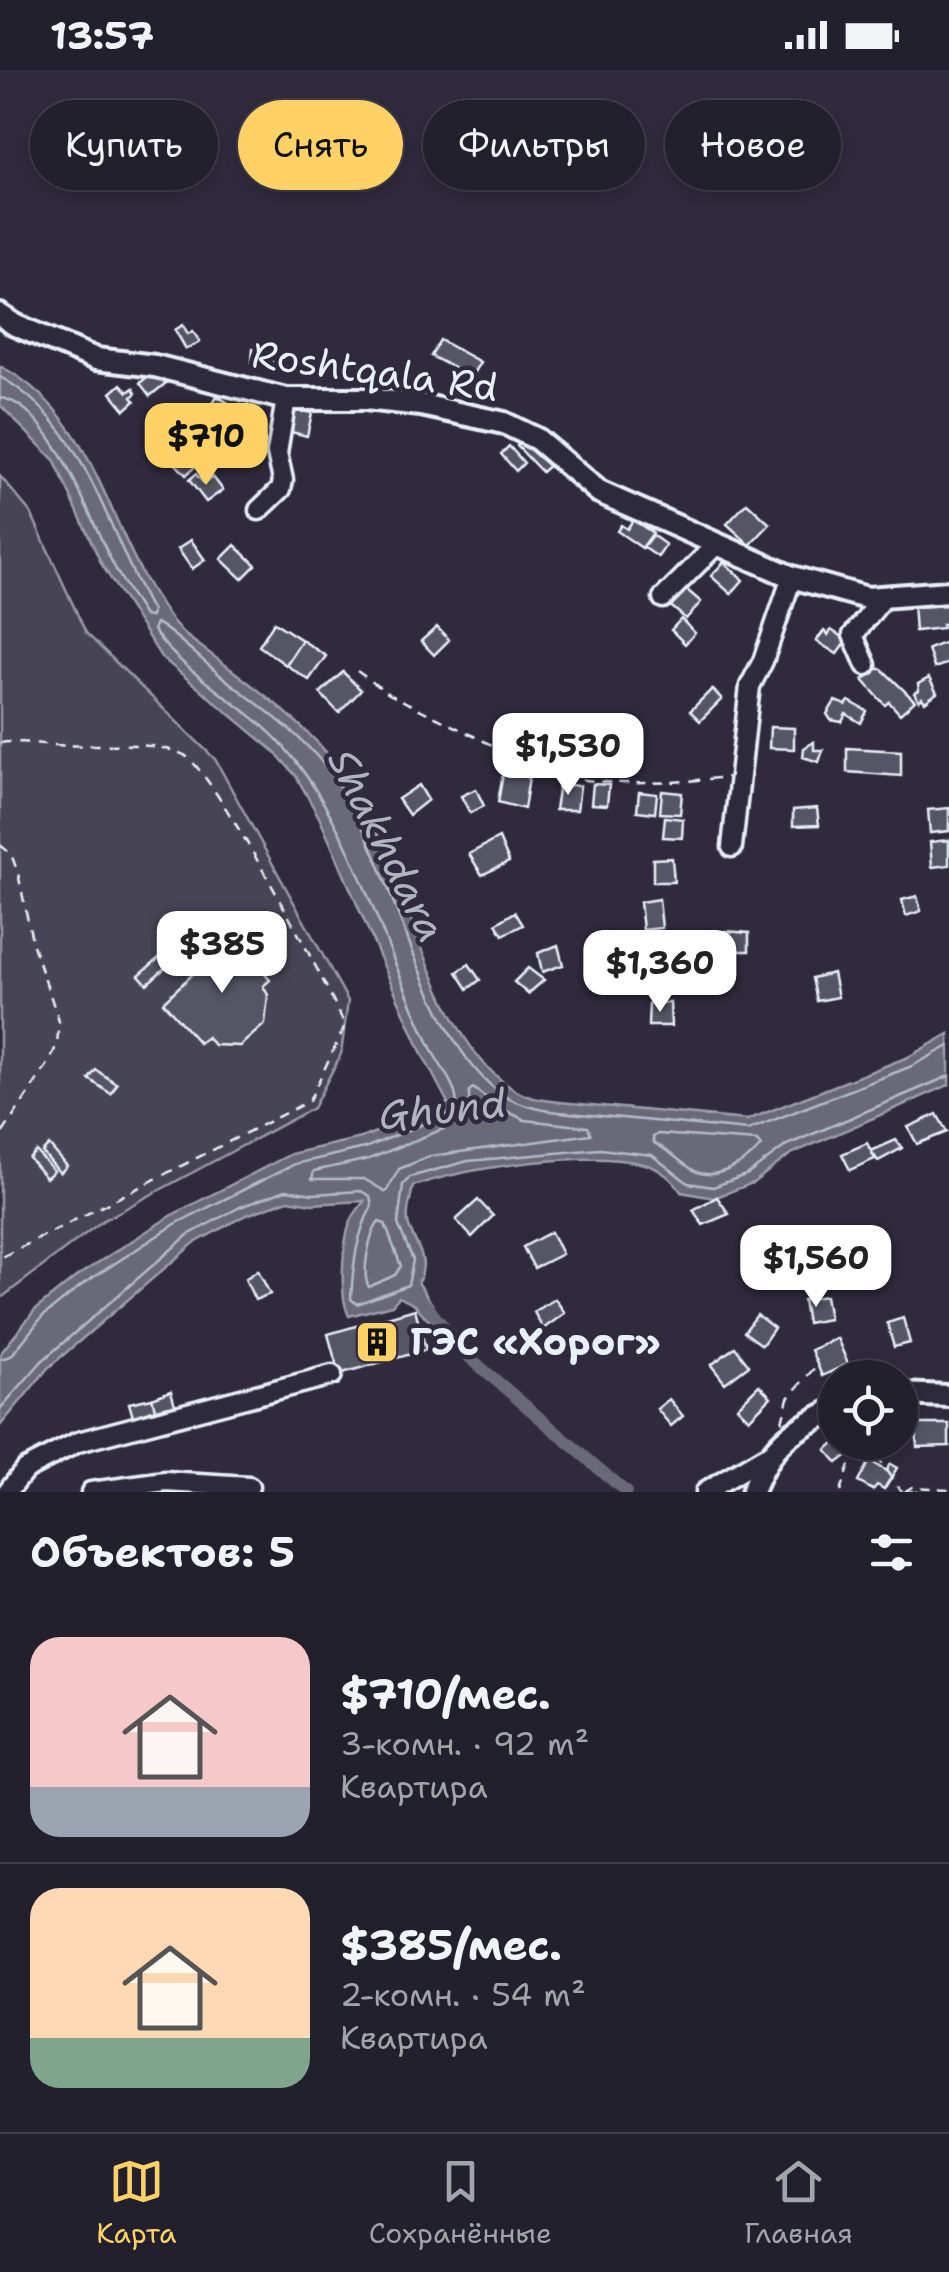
<!DOCTYPE html>
<html lang="ru">
<head>
<meta charset="utf-8">
<style>
  :root { --surface:#23202e; --page:#2b2836; --text:#f1f3f6; --muted:#a3a3aa; --line:#403e4a; --accent:#ffd166 }
  body { margin:0; font-family:"Shantell Sans",sans-serif; background:var(--page); color:var(--text); height:100vh; display:flex; flex-direction:column; font-size:38px; white-space:nowrap }
  * { box-sizing:border-box; margin:0 }
  p { font-size:32px; color:var(--muted) }
  .icon { flex:none; width:55px; height:55px; fill:none; stroke:currentColor; stroke-width:2; stroke-linecap:round; stroke-linejoin:round }
  .map { position:relative; height:1422px; overflow:hidden }
  .side { display:flex; flex-direction:column; background:var(--surface); flex:1 }
  .side>* { flex:none }
  .hud { position:absolute; left:30px; top:30px; width:890px; height:90px; display:flex; gap:20px }
  .controls { position:absolute; left:818px; top:1290px; display:grid; gap:20px }
  .controls a { display:grid; place-items:center; width:100px; height:100px; border-radius:50%; background:var(--surface); box-shadow:0 5px 15px #0003,0 0 0 2px var(--line); font-size:50px }
  .price { position:absolute; translate:-50% -85px; padding:0 22px; border-radius:20px; background:#fff; color:#222; font-size:32px; line-height:65px; filter:drop-shadow(0 2px 5px #0008) }
  .price::after { content:''; position:absolute; left:50%; top:60px; width:30px; height:22px; margin-left:-15px; background:inherit; clip-path:polygon(0 0,100% 0,50% 100%) }
  .price.current { background:var(--accent); color:#111 }
  ul { padding:0; list-style:none }
  li { display:flex; align-items:center; gap:30px; height:250px; padding:0 30px }
  li+li { border-top:2px solid var(--line) }
  li span { display:grid; place-items:center; flex:none; width:280px; height:200px; border-radius:30px; color:#555 }
  li>.icon { margin-inline-start:auto }
  span .icon { width:120px; height:120px; fill:#fffc; stroke-width:1 }
  li b { font-size:42px }
  h2 { display:flex; justify-content:space-between; align-items:center; height:120px; padding:0 30px; font-size:42px }
  .chip { padding:0 35px; border-radius:45px; background:var(--surface); box-shadow:0 5px 15px #0003,0 0 0 2px var(--line); font-size:35px; line-height:90px }
  .chip.current { background:var(--accent); color:#111 }
  .status { display:flex; justify-content:space-between; align-items:center; height:70px; padding:0 50px; background:var(--surface); direction:ltr }
  .status svg { height:28px; fill:currentColor }
  .menu { display:flex; justify-content:space-around; align-items:center; height:140px; border-top:2px solid var(--line); background:var(--surface); font-size:28px; color:var(--muted) }
  .menu a { display:grid; justify-items:center; gap:5px }
  .menu .current { color:var(--accent) }
  .map>svg:first-child { display:block }
  .green { fill:#464455; stroke:#979aa6; stroke-width:2.5 }
  .water { fill:#696978; stroke:#9c9fab; stroke-width:2.5 }
  .lines { fill:none; stroke-linecap:round; stroke-linejoin:round }
  .shore { stroke:#b5bbc5; stroke-width:2.5 }
  .canal { stroke:#696978; stroke-width:12 }
  .building { fill:#575565; stroke:#e8f1f8; stroke-width:2.5 }
  .minor-casing { stroke:#e8f1f8; stroke-width:25 }
  .major-casing { stroke:#e8f1f8; stroke-width:28 }
  .path { stroke:#e8f1f8; stroke-width:2.5; stroke-dasharray:10 8; stroke-linecap:butt }
  .minor { stroke:#2f2a3d; stroke-width:18 }
  .major { stroke:#2f2a3d; stroke-width:20 }
  .labels { text-anchor:middle; stroke-width:9; stroke-linejoin:round; paint-order:stroke }
  .street-label { font-size:38px; fill:#e8f1f8; stroke:#2f2a3d }
  .poi-label { font-size:38px; font-weight:bold; fill:#e8f1f8; stroke:#2f2a3d; text-anchor:start }
  .water-label { font-size:40px; font-style:italic; fill:#afb4be; stroke:#2f2a3d }
</style>
</head>
<body>
<div class="status"><b>13:57</b><svg viewBox="0 0 49 12"><path d="M0 12V9h3v3zM5 12V6h3v6zM10 12V3h3v9zM15 12V0h3v12zM26 1h20v11H26zM47 4h2v5h-2z"/></svg></div>
<div class="map">
<svg width="949" height="1422" viewBox="0 0 949 1422">
  <rect width="100%" height="100%" fill="#2f2a3d"/>
  <filter id="ink" filterUnits="userSpaceOnUse"><feTurbulence type="fractalNoise" baseFrequency=".01" numOctaves="2"/><feDisplacementMap in="SourceGraphic" scale="20" xChannelSelector="R" yChannelSelector="G"/><feConvolveMatrix kernelMatrix="1 2 1 2 8 2 1 2 1" color-interpolation-filters="sRGB"/></filter>
  <g filter="url(#ink)">
    <!-- green -->
    <path class="green" d="M 0,406 L 31,443 L 86,563 L 215,689 L 348,931 L 341,984 L 313,1038 L 102,1151 L 0,1229 Z"/>
    <!-- water -->
    <path class="water" d="M 0,296 C 108,352 107,483 184,564 C 240,607 302,647 344,704 C 407,789 426,959 510,1017 C 525,1028 542,1030 560,1032 L 747,1050 L 908,987 L 949,964 L 949,1015 L 791,1084 L 753,1113 L 714,1128 L 681,1122 C 674,1110 658,1097 644,1094 C 587,1080 469,1097 413,1116 C 411,1128 405,1145 409,1157 C 417,1177 430,1191 418,1212 L 437,1242 L 429,1251 L 415,1235 L 399,1227 L 392,1235 L 349,1246 C 339,1227 342,1172 351,1151 C 354,1144 360,1137 364,1131 L 312,1134 L 288,1130 L 244,1146 L 193,1174 L 48,1298 L 0,1356 L 0,1284 L 35,1240 L 77,1206 L 172,1145 L 291,1084 L 361,1068 L 448,1033 L 422,984 L 320,749 L 296,706 L 274,681 L 161,587 L 102,495 L 54,390 L 0,335 Z"/>
    <g class="lines">
      <!-- shore -->
      <g class="shore">
        <path d="M 0,307 C 86,353 107,462 152,541 L 151,547 L 144,546 C 133,528 121,510 112,492 C 91,452 51,333 0,328"/>
        <path d="M 473,1018 L 500,1038 L 525,1050 L 588,1057 L 591,1064 L 431,1086 L 399,1099 L 386,1122 L 364,1109 L 312,1109 L 314,1101 L 369,1089 L 458,1053 L 469,1040 L 469,1021 Z"/>
        <path d="M 658,1064 L 757,1071 L 761,1076 C 748,1091 716,1112 695,1101 C 681,1093 669,1080 654,1073 L 653,1067 Z"/>
        <path d="M 379,1152 L 385,1154 L 401,1196 L 395,1205 L 369,1217 C 361,1205 369,1164 379,1152 Z"/>
        <path d="M 0,1289 L 11,1286 L 42,1247 L 83,1214 L 177,1153 L 295,1094 L 365,1078 L 450,1043 L 457,1035 C 456,1013 441,999 432,980 C 386,885 354,757 284,677 C 245,633 188,609 153,560 L 156,553 C 170,559 205,593 220,605 C 262,638 307,667 337,712 C 395,794 425,980 508,1028 C 524,1037 541,1040 559,1042 L 748,1060 L 912,996 L 949,976"/>
        <path d="M 0,1339 L 42,1291 L 188,1165 L 240,1137 L 286,1120 L 313,1124 L 361,1121 L 370,1126 L 372,1136 C 356,1165 353,1196 351,1229 L 357,1234 L 408,1215 L 413,1190 L 398,1154 L 403,1115 L 410,1107 L 468,1091 L 600,1079 L 652,1085 L 688,1113 L 713,1117 L 748,1104 L 787,1075 L 949,1006"/>
      </g>
      <!-- canal -->
      <path class="canal" d="M 424,1233 L 470,1288 L 626,1422"/>
    </g>
    <!-- building -->
    <g class="building">
      <path d="M 183,255 L 188,264 L 193,261 L 200,272 L 186,279 L 175,260 Z"/>
      <path d="M 440,270 L 480,292 L 471,307 L 431,286 Z"/>
      <path d="M 253,279 L 275,280 L 274,293 L 252,292 Z"/>
      <path d="M 155,300 L 166,313 L 150,326 L 140,313 Z"/>
      <path d="M 121,314 L 128,322 L 133,318 L 136,323 L 132,327 L 135,331 L 125,340 L 111,323 Z"/>
      <path d="M 217,326 L 238,339 L 231,351 L 210,338 Z"/>
      <path d="M 295,340 L 312,343 L 307,366 L 291,362 Z"/>
      <path d="M 260,351 L 265,373 L 253,376 L 248,353 Z"/>
      <path d="M 210,365 L 223,378 L 211,389 L 199,376 Z"/>
      <path d="M 528,365 L 553,392 L 542,402 L 517,376 Z"/>
      <path d="M 176,369 L 198,394 L 186,405 L 163,380 Z"/>
      <path d="M 509,376 L 524,393 L 516,401 L 501,384 Z"/>
      <path d="M 196,404 L 204,414 L 213,407 L 223,420 L 206,432 L 189,410 Z"/>
      <path d="M 747,433 L 770,454 L 750,475 L 727,454 Z"/>
      <path d="M 633,450 L 653,463 L 642,478 L 617,461 L 621,455 L 627,459 Z"/>
      <path d="M 652,465 L 666,475 L 658,487 L 643,477 Z"/>
      <path d="M 191,470 L 205,490 L 192,499 L 178,479 Z"/>
      <path d="M 235,475 L 256,495 L 242,509 L 221,489 Z"/>
      <path d="M 724,492 L 743,510 L 731,524 L 711,506 Z"/>
      <path d="M 681,515 L 701,532 L 686,549 L 666,532 Z"/>
      <path d="M 949,529 L 949,553 L 942,554 L 943,558 L 915,561 L 913,534 Z"/>
      <path d="M 681,549 L 695,563 L 685,574 L 671,560 Z"/>
      <path d="M 274,552 L 302,570 L 286,595 L 259,576 Z"/>
      <path d="M 437,557 L 449,570 L 434,585 L 421,571 Z"/>
      <path d="M 831,560 L 847,570 L 837,584 L 816,571 L 824,561 L 828,565 Z"/>
      <path d="M 302,570 L 326,586 L 309,610 L 286,595 Z"/>
      <path d="M 949,571 L 949,593 L 934,598 L 928,579 Z"/>
      <path d="M 877,599 L 882,599 L 915,631 L 900,644 L 889,632 L 885,635 L 863,610 Z"/>
      <path d="M 343,602 L 361,620 L 339,643 L 320,623 Z"/>
      <path d="M 929,608 L 937,623 L 925,632 L 922,628 L 919,631 L 914,623 L 919,620 L 918,614 Z"/>
      <path d="M 712,619 L 722,629 L 700,651 L 690,641 Z"/>
      <path d="M 835,631 L 846,635 L 849,631 L 867,641 L 861,653 L 846,644 L 842,652 L 831,650 L 827,644 Z"/>
      <path d="M 770,657 L 794,658 L 794,679 L 769,678 Z"/>
      <path d="M 814,672 L 814,680 L 823,680 L 819,692 L 803,687 L 804,678 Z"/>
      <path d="M 847,678 L 901,681 L 901,706 L 847,702 Z"/>
      <path d="M 505,692 L 531,695 L 524,739 L 498,732 Z"/>
      <path d="M 559,714 L 580,716 L 577,740 L 555,740 Z"/>
      <path d="M 593,714 L 609,715 L 607,735 L 591,734 Z"/>
      <path d="M 419,715 L 428,730 L 409,745 L 398,729 Z"/>
      <path d="M 476,719 L 484,736 L 470,743 L 461,726 Z"/>
      <path d="M 662,721 L 682,723 L 680,744 L 660,743 Z"/>
      <path d="M 639,722 L 657,724 L 655,743 L 637,741 Z"/>
      <path d="M 817,738 L 819,755 L 793,756 L 793,740 Z"/>
      <path d="M 949,738 L 949,761 L 930,763 L 928,740 Z"/>
      <path d="M 665,747 L 683,749 L 682,768 L 663,767 Z"/>
      <path d="M 499,768 L 509,792 L 482,805 L 469,784 Z"/>
      <path d="M 949,770 L 949,795 L 932,797 L 930,772 Z"/>
      <path d="M 672,788 L 674,812 L 653,812 L 653,789 Z"/>
      <path d="M 917,826 L 921,841 L 906,846 L 902,830 Z"/>
      <path d="M 659,829 L 662,858 L 643,860 L 640,832 Z"/>
      <path d="M 515,842 L 523,855 L 503,865 L 496,854 Z"/>
      <path d="M 725,861 L 749,863 L 749,881 L 727,881 Z"/>
      <path d="M 234,868 L 270,910 L 263,916 L 268,925 L 265,954 L 240,976 L 214,975 L 207,967 L 199,973 L 163,932 L 195,902 L 186,891 L 206,873 L 216,885 Z"/>
      <path d="M 558,875 L 563,895 L 542,902 L 538,883 Z"/>
      <path d="M 624,877 L 642,879 L 640,902 L 622,900 Z"/>
      <path d="M 160,887 L 167,896 L 147,914 L 139,905 Z"/>
      <path d="M 469,894 L 480,910 L 468,919 L 457,902 Z"/>
      <path d="M 528,898 L 544,910 L 528,924 L 514,912 Z"/>
      <path d="M 833,903 L 838,927 L 817,931 L 812,908 Z"/>
      <path d="M 649,933 L 670,933 L 671,956 L 648,956 Z"/>
      <path d="M 96,1000 L 117,1014 L 111,1024 L 89,1009 Z"/>
      <path d="M 937,1044 L 947,1062 L 917,1074 L 908,1057 Z"/>
      <path d="M 896,1070 L 902,1078 L 878,1091 L 871,1081 Z"/>
      <path d="M 867,1073 L 875,1089 L 850,1100 L 842,1084 Z"/>
      <path d="M 49,1075 L 67,1096 L 60,1103 L 42,1082 Z"/>
      <path d="M 36,1081 L 54,1101 L 46,1108 L 29,1088 Z"/>
      <path d="M 717,1127 L 729,1144 L 703,1155 L 693,1140 Z"/>
      <path d="M 478,1130 L 493,1146 L 472,1167 L 456,1150 Z"/>
      <path d="M 551,1162 L 562,1184 L 534,1198 L 523,1177 Z"/>
      <path d="M 258,1200 L 270,1224 L 255,1230 L 245,1209 Z"/>
      <path d="M 825,1226 L 829,1249 L 807,1253 L 803,1230 Z"/>
      <path d="M 555,1229 L 565,1243 L 543,1259 L 534,1242 Z"/>
      <path d="M 415,1239 L 426,1280 L 339,1304 L 328,1264 Z"/>
      <path d="M 757,1245 L 774,1258 L 762,1275 L 744,1262 Z"/>
      <path d="M 903,1248 L 910,1273 L 894,1277 L 887,1253 Z"/>
      <path d="M 837,1268 L 848,1294 L 822,1306 L 811,1280 Z"/>
      <path d="M 735,1277 L 749,1295 L 725,1313 L 711,1295 Z"/>
      <path d="M 759,1315 L 771,1327 L 749,1349 L 737,1337 Z"/>
      <path d="M 171,1321 L 175,1335 L 155,1339 L 152,1328 Z"/>
      <path d="M 152,1328 L 155,1339 L 133,1347 L 129,1333 Z"/>
      <path d="M 669,1329 L 683,1346 L 671,1356 L 657,1339 Z"/>
      <path d="M 916,1354 L 949,1354 L 949,1376 L 917,1377 Z"/>
      <path d="M 835,1372 L 849,1384 L 837,1393 L 826,1380 Z"/>
      <path d="M 869,1391 L 886,1401 L 890,1394 L 897,1398 L 884,1419 L 877,1415 L 873,1420 L 858,1412 Z"/>
    </g>
    <g class="lines">
      <!-- minor casing -->
      <g class="minor-casing">
        <g id="minor">
          <path d="M 259,440 L 281,419 L 283,410 L 277,383 L 286,329"/>
          <path d="M 663,528 L 716,475"/>
          <path d="M 866,595 L 853,565 L 883,528"/>
          <path d="M 732,777 L 750,616 L 763,591 L 792,507"/>
          <path d="M 7,1422 L 25,1399 L 78,1372 L 332,1305"/>
          <path d="M 91,1422 L 166,1412 L 249,1417"/>
          <path d="M 705,1422 L 765,1387"/>
        </g>
      </g>
      <!-- major casing -->
      <g class="major-casing">
        <g id="major">
          <path d="M 0,245 L 15,255 L 96,289 L 155,296 L 286,329 L 365,329 L 421,335 L 504,353 L 537,369 L 599,422 L 792,507 L 867,528 L 949,522"/>
          <path d="M 900,1324 L 949,1326"/>
          <path d="M 752,1422 C 771,1373 789,1362 835,1339"/>
        </g>
      </g>
      <!-- path -->
      <g class="path">
        <path d="M 357,601 L 389,624 L 546,702 C 606,718 666,714 727,707"/>
        <path d="M 0,673 C 18,670 36,674 54,675 C 91,678 150,668 184,685 C 212,698 329,917 345,956 L 309,1031 L 0,1188"/>
        <path d="M 0,775 L 11,784 L 18,803 L 33,875 L 59,951 L 57,974 L 50,991 L 0,1067"/>
        <path d="M 782,1352 L 788,1328 L 817,1295"/>
        <path d="M 865,1372 L 902,1422"/>
        <path d="M 840,1422 L 849,1395 L 865,1378"/>
        <path d="M 904,1422 L 912,1417 L 949,1419"/>
        <path d="M 908,1422 L 923,1420"/>
      </g>
      <!-- minor -->
      <use href="#minor" class="minor"/>
      <!-- major -->
      <use href="#major" class="major"/>
    </g>
  </g>
  <!-- icons -->
  <defs>
    <g id="building-square" transform="scale(2.25)"><rect x="-9" y="-9" width="18" height="18" rx="4" fill="#ffd166" stroke="#2f2a3d"/><path d="M-4-6H4V6H1V3H-1V6H-4ZM-2.5-4.3h1.7v1.8h-1.7ZM.8-4.3h1.7v1.8H.8ZM-2.5-1h1.7V.8h-1.7ZM.8-1h1.7V.8H.8Z" fill="#111"/></g>
  </defs>
  <g fill-rule="evenodd">
    <use href="#building-square" x="377" y="1272"/>
  </g>
  <g class="labels">
    <!-- street labels -->
    <g class="street-label">
      <text transform="translate(375 301) rotate(8)" y="13">Roshtqala Rd</text>
    </g>
    <!-- poi labels -->
    <g class="poi-label">
      <text x="410" y="1285">ГЭС «Хорог»</text>
    </g>
    <!-- water labels -->
    <g class="water-label">
      <text transform="translate(387 775) rotate(63)" y="14">Shakhdara</text>
      <text transform="translate(442 1039) rotate(-6)" y="14">Ghund</text>
    </g>
  </g>
</svg>
<div class="controls">
<a><svg class="icon" aria-label="locate" viewBox="0 0 24 24"><circle cx="12" cy="12" r="6"/><path d="M12 2v4M12 18v4M2 12h4M18 12h4"/></svg></a>
</div>
<b class="price current" style="left:206px;top:418px">$710</b>
<b class="price" style="left:568px;top:728px">$1,530</b>
<b class="price" style="left:222px;top:926px">$385</b>
<b class="price" style="left:660px;top:945px">$1,360</b>
<b class="price" style="left:816px;top:1240px">$1,560</b>
<div class="hud">
<a class="chip">Купить</a>
<a class="chip current">Снять</a>
<a class="chip">Фильтры</a>
<a class="chip">Новое</a>
</div>
</div>
<section class="side">
<h2>Объектов: 5<svg class="icon" aria-label="filters" viewBox="0 0 24 24"><path d="M4 7h16M4 17h16"/><circle cx="9" cy="7" r="2"/><circle cx="15" cy="17" r="2"/></svg></h2>
<ul>
<li><span style="background:linear-gradient(#f6c9c9 75%,#9aa5b1 0)"><svg class="icon" aria-label="home" viewBox="0 0 24 24"><path d="M3 11l9-7 9 7M6 9v11h12V9"/></svg></span><div><b>$710/мес.</b><p>3-комн. · 92 m²</p><p>Квартира</p></div></li>
<li><span style="background:linear-gradient(#ffd9b3 75%,#7fa58c 0)"><svg class="icon" aria-label="home" viewBox="0 0 24 24"><path d="M3 11l9-7 9 7M6 9v11h12V9"/></svg></span><div><b>$385/мес.</b><p>2-комн. · 54 m²</p><p>Квартира</p></div></li>
</ul>
</section>
<nav class="menu">
<a class="current"><svg class="icon" aria-label="map" viewBox="0 0 24 24"><path d="M3 6l6-2 6 2 6-2v14l-6 2-6-2-6 2zM9 4v14M15 6v14"/></svg>Карта</a>
<a><svg class="icon" aria-label="saved" viewBox="0 0 24 24"><path d="M7 4h10v16l-5-4-5 4z"/></svg>Сохранённые</a>
<a><svg class="icon" aria-label="home" viewBox="0 0 24 24"><path d="M3 11l9-7 9 7M6 9v11h12V9"/></svg>Главная</a>
</nav>
</body>
</html>
